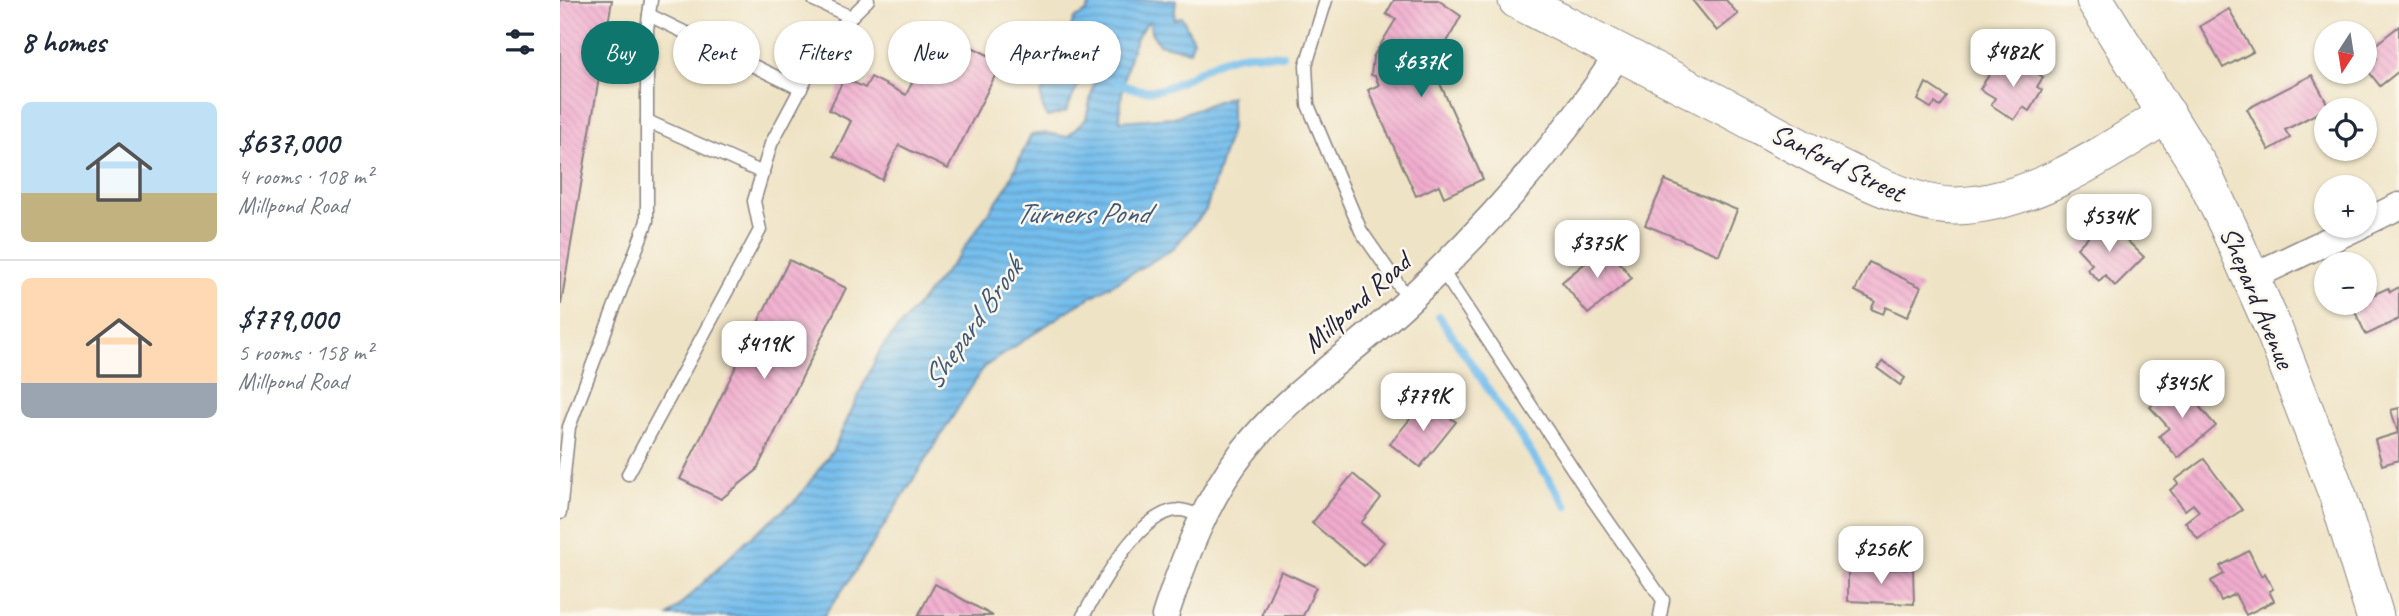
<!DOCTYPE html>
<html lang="en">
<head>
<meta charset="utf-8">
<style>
  :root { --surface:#fff; --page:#f6f6f7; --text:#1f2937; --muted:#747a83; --line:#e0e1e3; --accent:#0f766e }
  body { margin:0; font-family:Caveat,sans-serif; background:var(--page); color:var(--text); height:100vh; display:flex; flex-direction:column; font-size:26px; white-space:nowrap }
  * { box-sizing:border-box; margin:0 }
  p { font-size:23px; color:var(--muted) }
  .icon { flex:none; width:38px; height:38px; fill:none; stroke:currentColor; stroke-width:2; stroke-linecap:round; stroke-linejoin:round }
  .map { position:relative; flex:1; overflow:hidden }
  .side { display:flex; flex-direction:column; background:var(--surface); width:560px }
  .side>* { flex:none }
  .banner { position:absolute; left:21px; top:21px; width:665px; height:63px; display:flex; gap:14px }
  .needle { width:46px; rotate:192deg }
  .fabs { position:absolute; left:1754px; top:21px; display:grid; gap:14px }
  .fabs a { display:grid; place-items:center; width:63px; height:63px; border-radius:50%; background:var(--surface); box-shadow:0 2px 5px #0004; font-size:35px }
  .price { position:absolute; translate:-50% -60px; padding:0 16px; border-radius:14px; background:#fff; color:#222; font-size:23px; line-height:46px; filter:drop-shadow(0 2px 4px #0008) }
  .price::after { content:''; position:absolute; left:50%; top:42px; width:21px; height:16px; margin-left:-10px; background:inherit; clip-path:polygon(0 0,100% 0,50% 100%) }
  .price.selected { background:var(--accent); color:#fff }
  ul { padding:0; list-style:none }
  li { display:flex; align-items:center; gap:21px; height:175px; padding:0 21px }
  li+li { border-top:2px solid var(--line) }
  li span { display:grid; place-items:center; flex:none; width:196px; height:140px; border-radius:10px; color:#555 }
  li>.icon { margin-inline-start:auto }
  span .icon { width:84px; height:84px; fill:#fffc; stroke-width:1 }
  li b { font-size:30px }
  h2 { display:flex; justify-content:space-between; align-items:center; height:84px; padding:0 21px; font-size:30px }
  .chip { padding:0 24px; border-radius:32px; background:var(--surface); box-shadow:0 2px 5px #0004; font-size:24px; line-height:63px }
  .chip.selected { background:var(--accent); color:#fff }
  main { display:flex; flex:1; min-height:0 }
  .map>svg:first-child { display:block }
  .water { fill:url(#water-rules); stroke:#4c7094; stroke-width:2 }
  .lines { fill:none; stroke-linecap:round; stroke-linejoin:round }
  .stream { stroke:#75beed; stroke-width:8 }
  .building { fill:url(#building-back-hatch) }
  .lane-casing { stroke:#888280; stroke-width:15 }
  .street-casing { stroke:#888280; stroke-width:29 }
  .secondary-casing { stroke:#888280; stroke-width:39 }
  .lane { stroke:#fff; stroke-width:12 }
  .street { stroke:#fff; stroke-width:26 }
  .secondary { stroke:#fff; stroke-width:37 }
  .labels { text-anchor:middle; stroke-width:5; stroke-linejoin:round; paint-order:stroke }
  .street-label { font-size:28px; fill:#22223b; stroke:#fbf7ec }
  .water-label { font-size:30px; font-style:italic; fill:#3f5979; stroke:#fbf7ec }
</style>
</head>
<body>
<main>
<section class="side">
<h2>8 homes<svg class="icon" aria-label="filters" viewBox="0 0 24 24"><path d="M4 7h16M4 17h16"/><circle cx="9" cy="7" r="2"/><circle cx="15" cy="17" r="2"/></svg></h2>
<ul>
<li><span style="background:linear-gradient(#bfe0f5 65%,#c2b280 0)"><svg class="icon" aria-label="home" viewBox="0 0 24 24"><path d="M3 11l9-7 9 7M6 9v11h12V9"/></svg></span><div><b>$637,000</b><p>4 rooms · 108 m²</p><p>Millpond Road</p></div></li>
<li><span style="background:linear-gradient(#ffd9b3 75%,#9aa5b1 0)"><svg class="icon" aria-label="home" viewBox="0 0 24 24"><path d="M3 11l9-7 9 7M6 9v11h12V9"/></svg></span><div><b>$779,000</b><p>5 rooms · 158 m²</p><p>Millpond Road</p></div></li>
</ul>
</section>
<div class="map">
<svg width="1839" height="616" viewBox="0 0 1839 616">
  <defs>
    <pattern id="water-rules" width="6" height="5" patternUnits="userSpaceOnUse" patternTransform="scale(1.75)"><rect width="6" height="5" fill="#75beed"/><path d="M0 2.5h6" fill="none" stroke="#609ac1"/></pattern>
    <pattern id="building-back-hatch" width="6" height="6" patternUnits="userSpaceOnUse" patternTransform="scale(1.75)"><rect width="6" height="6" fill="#f1acce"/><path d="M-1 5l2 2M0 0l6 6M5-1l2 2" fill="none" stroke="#ce94b2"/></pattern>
  </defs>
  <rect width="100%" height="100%" fill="#fbf7ec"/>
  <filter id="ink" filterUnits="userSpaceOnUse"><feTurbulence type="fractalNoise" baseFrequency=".0143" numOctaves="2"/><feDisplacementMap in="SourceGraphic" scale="14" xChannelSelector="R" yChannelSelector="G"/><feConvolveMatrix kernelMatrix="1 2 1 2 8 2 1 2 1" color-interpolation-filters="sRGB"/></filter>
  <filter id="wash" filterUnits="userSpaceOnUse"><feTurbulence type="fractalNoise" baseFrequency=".00686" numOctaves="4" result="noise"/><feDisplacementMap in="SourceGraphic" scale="28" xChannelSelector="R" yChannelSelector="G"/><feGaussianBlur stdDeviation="1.57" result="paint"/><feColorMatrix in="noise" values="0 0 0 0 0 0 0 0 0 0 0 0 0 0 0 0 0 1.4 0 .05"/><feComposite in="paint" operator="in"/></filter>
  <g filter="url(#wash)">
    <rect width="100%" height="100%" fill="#efe3c5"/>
    <!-- water -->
    <path class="water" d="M 533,0 L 616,0 L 614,19 L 622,17 L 633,40 L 630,51 L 599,44 L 591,32 L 590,21 C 569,35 560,96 560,121 L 614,117 L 671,96 L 671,128 L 646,210 L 613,249 L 509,310 L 424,367 L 295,572 L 264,616 L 109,616 L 187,540 L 237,499 L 273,450 L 320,350 L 397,258 L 447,186 L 471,135 L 486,133 L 507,137 L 526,119 L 534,82 L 522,76 L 506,112 L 487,117 C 471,84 491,90 498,68 C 504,52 508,35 514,19 L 526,12 Z"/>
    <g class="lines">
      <!-- stream -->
      <g class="stream">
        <path d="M 557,82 C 605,107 626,71 668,58 C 685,52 704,54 722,55"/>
        <path d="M 879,316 L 1007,506"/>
      </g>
    </g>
    <g id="blocks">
      <!-- building -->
      <g class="building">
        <path d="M 0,0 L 52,0 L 1,304 L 0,304 Z"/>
        <path d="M 834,0 L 878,0 L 901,16 L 873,68 L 923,179 L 884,197 L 879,185 L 856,196 L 808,90 L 819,85 L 815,76 L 811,75 L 813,57 L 836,19 L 826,14 Z"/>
        <path d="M 1132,0 L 1166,0 L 1178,14 L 1157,31 Z"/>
        <path d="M 1669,9 L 1693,52 L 1663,68 L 1640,26 Z"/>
        <path d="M 1839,26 L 1839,71 L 1820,86 L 1805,67 L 1817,58 L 1810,49 Z"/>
        <path d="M 378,30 L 442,62 L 388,169 L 339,145 L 322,180 L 274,156 L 291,121 L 269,110 L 284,78 L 305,88 L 311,77 L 346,95 Z"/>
        <path d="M 1438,61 L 1453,71 L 1460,62 L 1483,77 L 1477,87 L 1482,90 L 1469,111 L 1463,107 L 1454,120 L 1431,105 L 1435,98 L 1420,89 Z"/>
        <path d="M 1752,75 L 1769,107 L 1725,130 L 1730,138 L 1709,150 L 1687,109 Z"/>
        <path d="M 1366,83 L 1387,97 L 1380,107 L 1375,103 L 1371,108 L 1358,100 Z"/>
        <path d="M 1105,180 L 1177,210 L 1159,255 L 1085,225 Z"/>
        <path d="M 1545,219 L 1584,257 L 1555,286 L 1545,275 L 1539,281 L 1527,269 L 1532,264 L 1517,248 Z"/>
        <path d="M 1046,246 L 1072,278 L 1028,314 L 1002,282 Z"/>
        <path d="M 229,260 L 286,288 L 196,471 L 161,499 L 120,479 Z"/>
        <path d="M 1309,262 L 1361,287 L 1347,317 L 1326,307 L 1323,314 L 1311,309 L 1315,301 L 1295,291 Z"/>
        <path d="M 1839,287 L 1839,319 L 1806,335 L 1792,305 L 1804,303 L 1804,299 L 1828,288 L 1830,292 Z"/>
        <path d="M 1323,361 L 1345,378 L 1340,385 L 1317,368 Z"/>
        <path d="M 1619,383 L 1656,426 L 1618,458 L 1599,436 L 1609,428 L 1590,407 Z"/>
        <path d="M 866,399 L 896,422 L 860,467 L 830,444 Z"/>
        <path d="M 1839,408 L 1839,460 L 1822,465 L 1815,440 L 1838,433 L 1831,410 Z"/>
        <path d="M 1644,459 L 1682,510 L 1638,539 L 1625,522 L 1639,511 L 1633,504 L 1625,510 L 1610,490 L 1618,484 L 1615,480 Z"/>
        <path d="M 793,474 L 821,498 L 801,523 L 824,542 L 804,566 L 752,523 Z"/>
        <path d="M 1689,551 L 1701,576 L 1705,573 L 1713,589 L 1709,591 L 1714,601 L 1686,615 L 1675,594 L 1661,601 L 1651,581 L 1664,574 L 1660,566 Z"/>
        <path d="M 1353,569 L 1354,604 L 1288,601 L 1288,570 Z"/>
        <path d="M 721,571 L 756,587 L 743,616 L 701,616 Z"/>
        <path d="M 375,584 L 433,616 L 358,616 Z"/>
      </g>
    </g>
  </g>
  <g filter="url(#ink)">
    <use href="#blocks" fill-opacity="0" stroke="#888280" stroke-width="2"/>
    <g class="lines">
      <!-- lane casing -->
      <g class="lane-casing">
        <g id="lane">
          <path d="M 254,0 L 291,17"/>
          <path d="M 766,0 L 746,65 L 748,105 L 801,231 L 849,300"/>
          <path d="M 89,15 L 241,89"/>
          <path d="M 87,121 L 203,173"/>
          <path d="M 881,269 L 1029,494 L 1103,600 L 1100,616"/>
          <path d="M 68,474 L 200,230 L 194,201 L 211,144 L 266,41 L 308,0"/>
          <path d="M 0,513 L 9,427 L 87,221 L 87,29 L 91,0"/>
          <path d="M 523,616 C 542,584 578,513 618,510 C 626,509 637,515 644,518"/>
        </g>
      </g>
      <!-- street casing -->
      <g class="street-casing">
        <g id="street">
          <path d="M 1804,223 L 1839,206"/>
          <path d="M 1692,277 L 1799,226"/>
          <path d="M 605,616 C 623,561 646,499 682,453 C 728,393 796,351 850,299 C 928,225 1001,143 1059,53"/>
        </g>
      </g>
      <!-- secondary casing -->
      <g class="secondary-casing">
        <g id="secondary">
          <path d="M 957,0 C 1029,37 1102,74 1173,111 C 1226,139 1340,208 1396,206 C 1472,204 1544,154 1607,114"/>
          <path d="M 1535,0 L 1641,170 L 1668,226 L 1714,330 L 1778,496 L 1815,616"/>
        </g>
      </g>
      <!-- lane -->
      <use href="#lane" class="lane"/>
      <!-- street -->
      <use href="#street" class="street"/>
      <!-- secondary -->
      <use href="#secondary" class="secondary"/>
    </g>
  </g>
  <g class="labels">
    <!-- street labels -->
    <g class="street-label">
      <text transform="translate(1278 162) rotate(26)" y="10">Sanford Street</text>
      <text transform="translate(1698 297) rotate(67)" y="10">Shepard Avenue</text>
      <text transform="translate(796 302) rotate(-42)" y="10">Millpond Road</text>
    </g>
    <!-- water labels -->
    <g class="water-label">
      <text x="522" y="223">Turners Pond</text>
      <text transform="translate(412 324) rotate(-55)" y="10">Shepard Brook</text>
    </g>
  </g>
</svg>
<div class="fabs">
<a><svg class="needle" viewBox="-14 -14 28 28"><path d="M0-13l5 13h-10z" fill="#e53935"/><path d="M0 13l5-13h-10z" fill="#747a83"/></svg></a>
<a><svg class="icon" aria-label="locate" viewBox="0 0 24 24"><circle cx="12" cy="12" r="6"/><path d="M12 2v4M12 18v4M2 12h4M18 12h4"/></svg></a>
<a>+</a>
<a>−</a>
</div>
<b class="price" style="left:1453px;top:89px">$482K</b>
<b class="price selected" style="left:861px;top:99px">$637K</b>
<b class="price" style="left:1549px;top:254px">$534K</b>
<b class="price" style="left:1037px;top:280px">$375K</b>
<b class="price" style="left:204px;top:381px">$419K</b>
<b class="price" style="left:1622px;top:420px">$345K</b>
<b class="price" style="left:863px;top:433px">$779K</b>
<b class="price" style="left:1321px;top:586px">$256K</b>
<div class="banner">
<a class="chip selected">Buy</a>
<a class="chip">Rent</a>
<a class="chip">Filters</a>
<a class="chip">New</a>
<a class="chip">Apartment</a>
</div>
</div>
</main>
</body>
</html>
